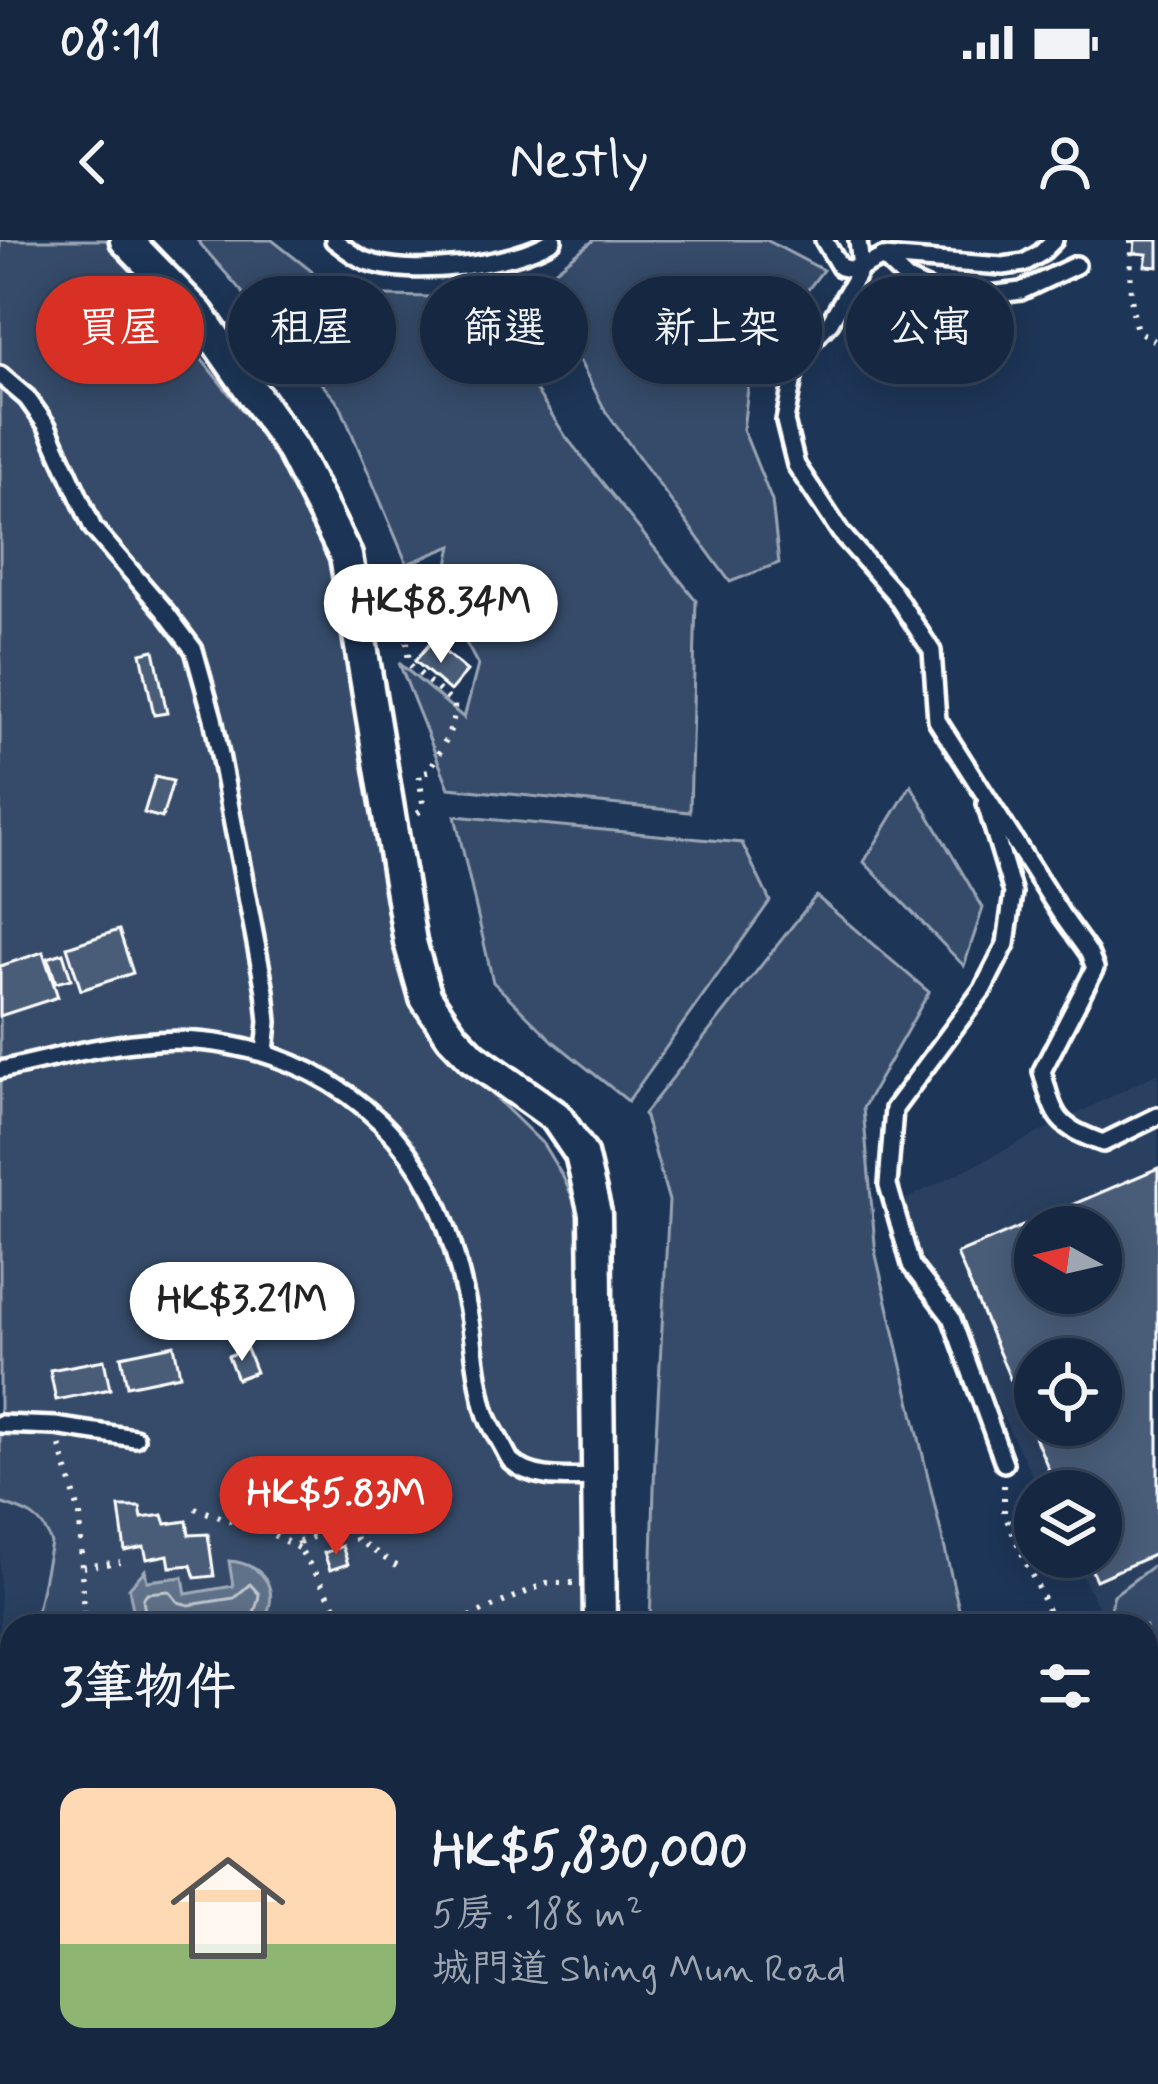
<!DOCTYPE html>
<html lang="zh-TW">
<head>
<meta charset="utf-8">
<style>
  :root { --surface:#162841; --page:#1f3048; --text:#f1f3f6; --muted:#9ea6b1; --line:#35445a; --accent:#d93025 }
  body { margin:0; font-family:Mynerve,"LXGW WenKai TC",sans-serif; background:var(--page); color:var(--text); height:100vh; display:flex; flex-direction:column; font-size:45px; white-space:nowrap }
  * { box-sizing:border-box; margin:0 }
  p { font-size:39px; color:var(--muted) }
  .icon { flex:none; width:66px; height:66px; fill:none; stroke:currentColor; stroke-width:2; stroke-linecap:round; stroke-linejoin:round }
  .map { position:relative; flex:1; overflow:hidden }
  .drawer { position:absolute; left:0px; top:1374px; width:1158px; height:471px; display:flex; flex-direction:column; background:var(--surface); border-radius:36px 36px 0 0; box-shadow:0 6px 30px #0003,0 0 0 3px var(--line) }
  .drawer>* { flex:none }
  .guide { position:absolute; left:36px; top:36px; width:1086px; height:108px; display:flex; gap:24px }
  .needle { width:78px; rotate:278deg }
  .tools { position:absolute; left:1014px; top:966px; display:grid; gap:24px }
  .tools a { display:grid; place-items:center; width:108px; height:108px; border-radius:50%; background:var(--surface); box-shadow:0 6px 30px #0003,0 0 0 3px var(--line); font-size:60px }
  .price { position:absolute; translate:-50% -102px; padding:0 27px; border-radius:42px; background:#fff; color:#222; font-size:39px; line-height:78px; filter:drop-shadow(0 3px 6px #0008) }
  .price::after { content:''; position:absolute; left:50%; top:72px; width:36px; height:27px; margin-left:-18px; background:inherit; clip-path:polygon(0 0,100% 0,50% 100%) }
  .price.selected { background:var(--accent); color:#fff }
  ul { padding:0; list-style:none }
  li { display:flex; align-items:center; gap:36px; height:300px; padding:0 60px }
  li+li { border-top:3px solid var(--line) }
  li span { display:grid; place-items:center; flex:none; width:336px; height:240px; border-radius:24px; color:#555 }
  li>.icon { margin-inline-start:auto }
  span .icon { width:144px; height:144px; fill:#fffc; stroke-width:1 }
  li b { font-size:51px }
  h2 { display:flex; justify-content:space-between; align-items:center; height:144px; padding:0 60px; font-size:51px }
  .chip { padding:0 42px; border-radius:54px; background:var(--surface); box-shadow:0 6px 30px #0003,0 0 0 3px var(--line); font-size:42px; line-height:108px }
  .chip.selected { background:var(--accent); color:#fff }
  .status { display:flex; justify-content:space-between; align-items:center; height:84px; padding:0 60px; background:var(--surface); direction:ltr }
  .status svg { height:33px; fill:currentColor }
  header { display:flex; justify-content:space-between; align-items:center; height:156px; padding:0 60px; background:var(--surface); font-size:54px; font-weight:600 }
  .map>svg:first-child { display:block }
  .built { fill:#2a4161; fill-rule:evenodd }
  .green { fill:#364b69; stroke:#9aa5b4; stroke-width:3 }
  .water { fill:#617289; stroke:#a0aab8; stroke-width:3 }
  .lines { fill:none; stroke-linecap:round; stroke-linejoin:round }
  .shore { stroke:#c0c7d0; stroke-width:3 }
  .building { fill:#4a5d79; stroke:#fff; stroke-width:3; fill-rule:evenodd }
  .service-casing { stroke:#fff; stroke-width:24 }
  .minor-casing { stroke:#fff; stroke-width:39 }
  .path { stroke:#fff; stroke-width:6; stroke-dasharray:3 9; stroke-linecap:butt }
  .service { stroke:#1d3557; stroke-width:15 }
  .minor { stroke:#1d3557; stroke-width:30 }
</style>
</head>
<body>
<div class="status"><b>08:11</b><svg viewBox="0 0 49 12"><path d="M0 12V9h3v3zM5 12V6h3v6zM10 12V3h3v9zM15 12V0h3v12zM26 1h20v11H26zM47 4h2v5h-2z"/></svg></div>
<header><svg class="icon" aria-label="back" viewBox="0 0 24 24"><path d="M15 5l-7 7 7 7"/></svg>Nestly<svg class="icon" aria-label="person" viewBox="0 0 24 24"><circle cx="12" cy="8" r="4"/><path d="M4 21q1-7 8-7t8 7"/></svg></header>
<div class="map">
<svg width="1158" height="1844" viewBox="0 0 1158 1844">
  <rect width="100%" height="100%" fill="#1d3557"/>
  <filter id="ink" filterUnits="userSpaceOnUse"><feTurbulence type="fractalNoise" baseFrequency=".00833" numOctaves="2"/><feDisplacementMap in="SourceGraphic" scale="24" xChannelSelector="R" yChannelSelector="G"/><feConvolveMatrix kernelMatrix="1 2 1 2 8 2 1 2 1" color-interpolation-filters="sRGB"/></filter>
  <g filter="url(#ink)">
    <!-- built -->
    <g class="built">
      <path d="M 1158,833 L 1158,1345 L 1101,1373 L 1073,1317 L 1101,1317 L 1101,1251 L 1040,1251 L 897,964 ZM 1035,987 L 1101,987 L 1101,1053 L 1035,1053 ZM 1035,1119 L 1101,1119 L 1101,1185 L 1035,1185 Z"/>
      <path d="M 0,1263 L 29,1273 L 42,1281 L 51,1303 L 34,1386 L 12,1386 L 12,1629 L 0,1645 Z"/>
    </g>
    <!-- green -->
    <g class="green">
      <path d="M 0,0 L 106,0 L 279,216 L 315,286 L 342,359 L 390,662 L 464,827 L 543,904 L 563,937 L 582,977 L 590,1386 L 34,1386 L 51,1303 C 43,1276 25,1271 0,1263 Z"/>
      <path d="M 197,0 L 272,0 L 342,55 L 477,58 L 566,197 L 696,360 L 690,572 L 449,548 L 399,423 L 464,478 L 478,425 L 441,357 L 452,306 L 407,324 L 340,165 Z"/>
      <path d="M 594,0 L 766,0 L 823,30 L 751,124 L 743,189 L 772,261 L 779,323 L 730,342 L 606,172 L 539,43 Z"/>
      <path d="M 911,545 L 983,668 L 964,726 L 864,622 Z"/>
      <path d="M 455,576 L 742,603 L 770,661 L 628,861 L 554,802 L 493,742 Z"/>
      <path d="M 816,656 L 929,752 L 863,868 L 876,1015 L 963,1386 L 650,1386 L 655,1214 L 669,961 L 644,874 Z"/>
      <path d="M 1158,1322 L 1158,1844 L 1041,1844 L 1037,1837 L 1060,1833 L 1146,1833 L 1146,1386 L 1106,1386 L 1114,1355 Z"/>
      <path d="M 164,1833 L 685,1833 L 690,1844 L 127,1844 Z"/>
      <path d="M 743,1833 L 972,1833 L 982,1844 L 748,1844 Z"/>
    </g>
    <!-- water -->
    <path class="water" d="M 229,1321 C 267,1324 283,1354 260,1386 L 136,1386 L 129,1348 L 145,1330 L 147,1341 L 183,1337 L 186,1354 L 233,1346 Z"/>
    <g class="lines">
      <!-- shore -->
      <path class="shore" d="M 147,1386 L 143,1359 L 147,1353 L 169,1351 L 178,1362 L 189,1365 L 234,1358 L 250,1344 L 259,1354 C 258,1367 251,1375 251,1386"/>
    </g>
    <!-- building -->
    <g class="building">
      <path d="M 1135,0 L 1158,0 L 1158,27 L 1145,26 L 1147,14 L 1134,13 Z"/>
      <path d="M 432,401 L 467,431 L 450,451 L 415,421 Z"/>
      <path d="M 154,410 L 167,473 L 154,475 L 141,413 Z"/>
      <path d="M 155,537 L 173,541 L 162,578 L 144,573 Z"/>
      <path d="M 119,690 L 133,733 L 81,750 L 67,707 Z"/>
      <path d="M 43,712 L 58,757 L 0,776 L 0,726 Z"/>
      <path d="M 63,713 L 71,739 L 56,743 L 48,718 Z"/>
      <path d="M 1158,928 L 1158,1313 L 1096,1340 L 1086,1317 L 1101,1317 L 1101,1251 L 1058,1251 L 957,1014 ZM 1035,987 L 1101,987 L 1101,1053 L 1035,1053 ZM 1035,1119 L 1101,1119 L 1101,1185 L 1035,1185 Z"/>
      <path d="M 174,1105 L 180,1135 L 127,1146 L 121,1116 Z"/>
      <path d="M 247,1109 L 256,1132 L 237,1139 L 228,1116 Z"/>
      <path d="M 104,1120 L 110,1149 L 56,1160 L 50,1130 Z"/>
      <path d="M 119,1267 L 140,1267 L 142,1278 L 163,1275 L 166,1284 L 187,1281 L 189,1295 L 208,1294 L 214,1336 L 195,1338 L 191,1325 L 170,1327 L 168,1315 L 147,1319 L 144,1307 L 125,1311 Z"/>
      <path d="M 342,1306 L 348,1324 L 330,1330 L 324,1313 Z"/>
      <path d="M 7,1462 L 12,1486 L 12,1571 L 0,1574 L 0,1463 Z"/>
    </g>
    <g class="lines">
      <!-- service casing -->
      <g class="service-casing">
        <g id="service">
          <path d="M 334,0 C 343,7 355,17 366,21 C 409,38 514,25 553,0"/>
          <path d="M 824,0 L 840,27 L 849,29 L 861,28 L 830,82 L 810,103 L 795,127 L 785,181 L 796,225 L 841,293 L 894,353 L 932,411 L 937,480 L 1061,674 L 1089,713 L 1095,728 L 1042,831 C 1055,879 1055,885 1103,903 L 1158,876"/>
          <path d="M 858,0 L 861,28 L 883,17 L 1003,26 L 1024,23 L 1041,13 L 1054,0"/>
          <path d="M 883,17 L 907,40 L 940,55 L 968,58 L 1021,51 L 1076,25"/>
          <path d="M 927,50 L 965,98"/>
          <path d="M 0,135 L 27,158 L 47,186 L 93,288 L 164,370 L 194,410 L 213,478 L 265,751 L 268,782 L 265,812"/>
          <path d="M 986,564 L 1013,653 L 1006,704 L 983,749 L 894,869 L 888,945 L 911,1025 L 951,1077 L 1004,1223"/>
          <path d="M 0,830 C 47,820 95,806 143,802 C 261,790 377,845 432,952 C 449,986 459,1027 467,1065 C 475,1100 475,1138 486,1173 C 489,1184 497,1195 502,1205 C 504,1208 509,1219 511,1221 C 534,1242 571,1237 599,1237"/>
          <path d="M 0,1184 L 55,1186 L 135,1198"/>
          <path d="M 0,1812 L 12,1823"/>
          <path d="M 23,1833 L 34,1844"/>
        </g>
      </g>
      <!-- minor casing -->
      <g class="minor-casing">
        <g id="minor">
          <path d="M 126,0 L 198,74 L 292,209 L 346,316 L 410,702 L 426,758 L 452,796 L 473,818 L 556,877 L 581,914 L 595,973 L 600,1386"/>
          <path d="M 677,1833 L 682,1844"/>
        </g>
      </g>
      <!-- path -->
      <g class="path">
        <path d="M 1131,0 C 1131,31 1128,60 1137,90 L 1158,103"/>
        <path d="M 377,348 L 395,350 L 404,371 L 409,424 L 454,464 C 456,488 440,510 429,531 L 419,533 L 423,563 L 420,571 L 417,573"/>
        <path d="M 60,1206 L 80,1275 L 84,1386"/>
        <path d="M 1004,1245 L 1004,1273 L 1055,1386"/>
        <path d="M 289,1254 L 300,1309 L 347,1386"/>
        <path d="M 195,1268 L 231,1281 L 259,1287 L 300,1309"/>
        <path d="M 299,1302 L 352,1282 L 356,1299 L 401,1329"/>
        <path d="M 83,1327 L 120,1322"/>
        <path d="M 469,1377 L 547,1343 L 573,1343"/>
        <path d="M 1146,1628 L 1158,1672"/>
        <path d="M 349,1833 L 359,1844"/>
        <path d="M 493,1833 L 518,1841"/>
        <path d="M 420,1844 L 455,1833"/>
      </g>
      <!-- service -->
      <use href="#service" class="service"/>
      <!-- minor -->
      <use href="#minor" class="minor"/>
    </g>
  </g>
</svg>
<div class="tools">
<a><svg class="needle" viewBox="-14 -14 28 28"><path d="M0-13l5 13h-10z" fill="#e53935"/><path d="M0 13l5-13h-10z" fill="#9ea6b1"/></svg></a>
<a><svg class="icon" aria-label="locate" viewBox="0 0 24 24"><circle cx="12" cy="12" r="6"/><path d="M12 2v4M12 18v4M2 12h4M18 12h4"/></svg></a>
<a><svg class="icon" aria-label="layers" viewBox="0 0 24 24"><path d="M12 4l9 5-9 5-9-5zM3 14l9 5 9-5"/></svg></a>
</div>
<b class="price" style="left:441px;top:426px">HK$8.34M</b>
<b class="price" style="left:242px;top:1124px">HK$3.21M</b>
<b class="price selected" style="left:336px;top:1318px">HK$5.83M</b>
<div class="guide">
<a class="chip selected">買屋</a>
<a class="chip">租屋</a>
<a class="chip">篩選</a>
<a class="chip">新上架</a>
<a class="chip">公寓</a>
</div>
<section class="drawer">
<h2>3筆物件<svg class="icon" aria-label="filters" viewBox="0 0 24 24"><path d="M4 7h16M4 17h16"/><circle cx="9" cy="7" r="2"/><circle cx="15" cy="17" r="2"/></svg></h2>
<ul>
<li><span style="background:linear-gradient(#ffd9b3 65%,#8fb573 0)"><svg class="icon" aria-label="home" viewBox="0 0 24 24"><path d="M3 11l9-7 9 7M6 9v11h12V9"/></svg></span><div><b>HK$5,830,000</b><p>5房 · 188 m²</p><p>城門道 Shing Mun Road</p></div></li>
</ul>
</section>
</div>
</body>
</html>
